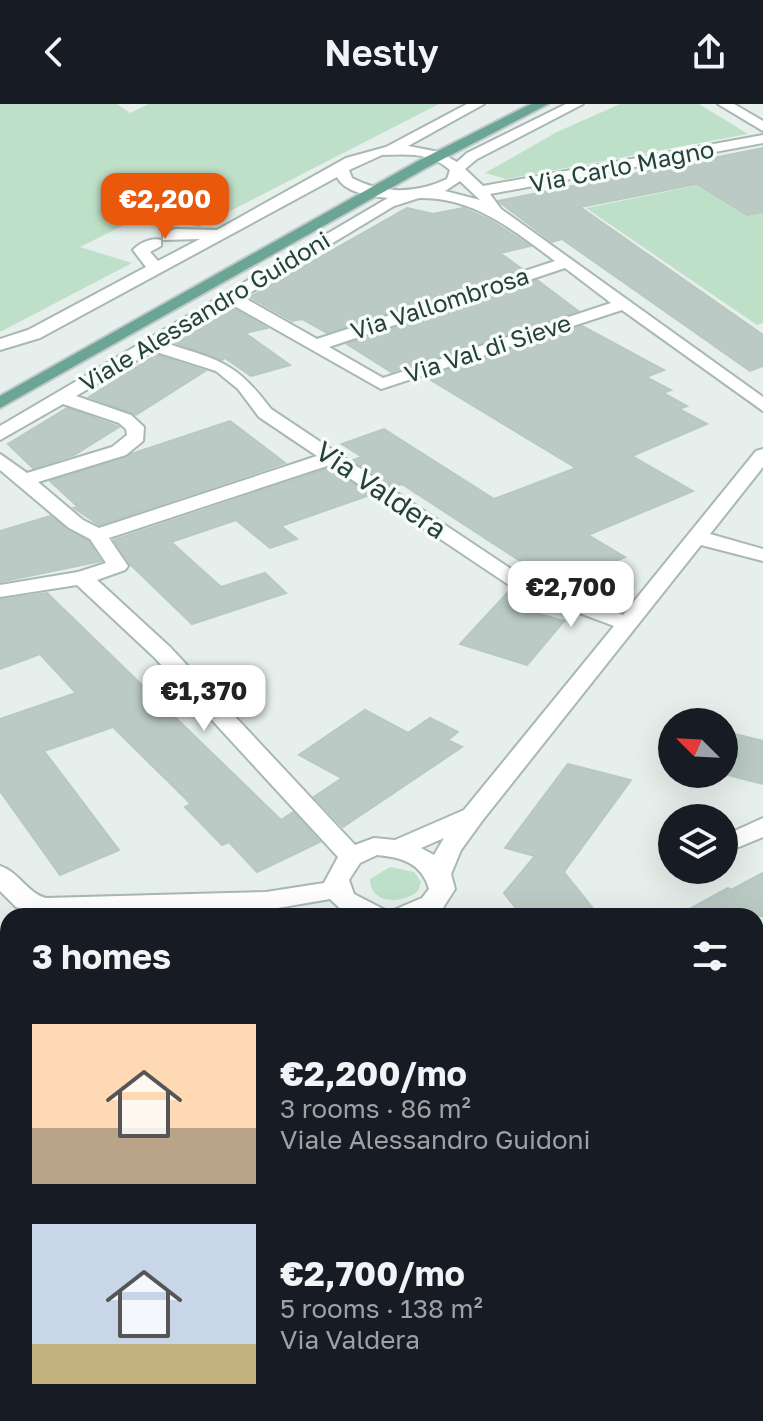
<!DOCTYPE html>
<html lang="en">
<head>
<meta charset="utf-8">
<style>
  :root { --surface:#171b24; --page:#20242c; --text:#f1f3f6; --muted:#9ea1a6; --accent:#ea580c }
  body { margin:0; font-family:"Golos Text",sans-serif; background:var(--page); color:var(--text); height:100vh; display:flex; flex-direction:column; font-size:30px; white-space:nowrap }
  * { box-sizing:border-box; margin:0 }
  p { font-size:26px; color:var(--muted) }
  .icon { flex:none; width:44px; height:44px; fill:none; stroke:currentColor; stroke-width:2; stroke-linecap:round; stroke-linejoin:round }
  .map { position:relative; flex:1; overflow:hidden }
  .sheet { position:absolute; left:0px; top:804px; width:764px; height:514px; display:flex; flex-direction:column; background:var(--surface); border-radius:24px 24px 0 0; box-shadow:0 8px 32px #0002 }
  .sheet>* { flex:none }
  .needle { width:52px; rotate:294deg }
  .fabs { position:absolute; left:658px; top:604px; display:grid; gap:16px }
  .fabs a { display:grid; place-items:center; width:80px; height:80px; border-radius:50%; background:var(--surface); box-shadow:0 8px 32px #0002; font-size:40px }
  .price { position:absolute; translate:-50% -68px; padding:0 18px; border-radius:16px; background:#fff; color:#222; font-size:26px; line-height:52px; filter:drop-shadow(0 2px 4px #0008) }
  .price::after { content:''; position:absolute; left:50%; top:48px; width:24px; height:18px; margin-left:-12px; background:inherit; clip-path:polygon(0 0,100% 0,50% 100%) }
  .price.current { background:var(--accent); color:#fff }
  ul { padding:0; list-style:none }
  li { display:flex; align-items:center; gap:24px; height:200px; padding:0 32px }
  li span { display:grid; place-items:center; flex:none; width:224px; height:160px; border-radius:0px; color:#555 }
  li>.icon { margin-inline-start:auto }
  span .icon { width:96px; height:96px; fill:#fffc; stroke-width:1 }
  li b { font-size:34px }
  h2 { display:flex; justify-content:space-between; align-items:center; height:96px; padding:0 32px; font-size:34px }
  header { display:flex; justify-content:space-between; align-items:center; height:104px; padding:0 32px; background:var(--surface); font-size:36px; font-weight:600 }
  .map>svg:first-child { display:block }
  .green { fill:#bfe0c8 }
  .building { fill:#bbcac4; stroke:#b8c9c2; stroke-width:2 }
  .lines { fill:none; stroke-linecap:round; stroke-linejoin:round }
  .minor-casing { stroke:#a8b8b2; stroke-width:4 }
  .major-casing { stroke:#c2cac8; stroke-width:4 }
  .minor { fill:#fff; fill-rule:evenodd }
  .major { fill:#6aa596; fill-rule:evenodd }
  .labels { text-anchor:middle; stroke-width:7; stroke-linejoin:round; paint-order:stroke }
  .far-street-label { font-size:24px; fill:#24423a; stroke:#f7fbf9 }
  .street-label { font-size:28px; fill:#24423a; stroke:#f7fbf9 }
</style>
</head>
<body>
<header><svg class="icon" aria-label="back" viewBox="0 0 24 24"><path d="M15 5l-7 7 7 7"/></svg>Nestly<svg class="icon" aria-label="share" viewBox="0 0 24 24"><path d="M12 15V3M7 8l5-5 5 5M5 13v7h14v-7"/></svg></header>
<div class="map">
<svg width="763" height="1317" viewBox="0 0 763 1317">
  <rect width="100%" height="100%" fill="#e6efeb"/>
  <!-- green -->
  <g class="green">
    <path d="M 0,0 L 117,0 L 130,9 L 149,0 L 439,0 L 199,123 L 150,108 L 80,143 L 132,159 L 0,228 Z"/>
    <path d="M 620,0 L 699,0 L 748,30 L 506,75 L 485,69 L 557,28 Z"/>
    <path d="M 763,68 L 763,219 L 757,221 L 586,104 Z"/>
    <path d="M 390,763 L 414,768 L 421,778 L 418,787 C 403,800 370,801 370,775 Z"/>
  </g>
  <!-- building -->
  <g class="building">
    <path d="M 763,44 L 763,108 L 747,111 L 697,80 L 580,103 L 763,231 L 763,262 L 750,267 L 562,135 L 552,138 L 498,97 Z"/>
    <path d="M 407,104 L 433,110 L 463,104 L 490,116 L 530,142 L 500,149 L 522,165 L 327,229 L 302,215 L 292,217 L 250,193 Z"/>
    <path d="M 537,176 L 578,207 L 391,268 L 347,240 Z"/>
    <path d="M 234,205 L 267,224 L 245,229 L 290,261 L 251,272 L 225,254 L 222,256 L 176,239 Z"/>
    <path d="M 582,222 L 664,266 L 646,273 L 671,286 L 663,289 L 687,302 L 679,305 L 707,320 L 632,352 L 693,387 L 588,431 L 625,453 L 555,483 L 530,474 L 518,463 L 525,460 L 402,380 L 393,383 L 353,356 L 362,353 L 342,340 L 384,325 L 494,395 L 576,364 L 426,273 Z"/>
    <path d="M 156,251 L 205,267 L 136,311 L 89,293 Z"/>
    <path d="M 67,304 L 119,323 L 74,351 L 33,364 L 8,340 Z"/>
    <path d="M 230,317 L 285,359 L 99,421 L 74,404 L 78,403 L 50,377 Z"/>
    <path d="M 330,364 L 370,391 L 281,422 L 297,435 L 270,444 L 236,416 L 171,438 L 221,483 L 265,469 L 286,489 L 192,520 L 130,460 L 114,436 Z"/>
    <path d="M 50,412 L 88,437 L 101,457 L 0,478 L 0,427 Z"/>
    <path d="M 510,486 L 530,494 L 512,502 L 564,517 L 527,561 L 460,540 Z"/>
    <path d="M 47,489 L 281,716 L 293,708 L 320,738 L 257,768 L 229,738 L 222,741 L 185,703 L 191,700 L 113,623 L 44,647 L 119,746 L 60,771 L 0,687 L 0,615 L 76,589 L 40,550 L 0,565 L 0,496 Z"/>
    <path d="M 365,606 L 408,629 L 430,614 L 458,628 L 448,636 L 462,643 L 343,723 L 314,693 L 342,674 L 299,651 Z"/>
    <path d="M 735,630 L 763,637 L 763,680 L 724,670 L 724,651 Z"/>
    <path d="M 568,660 L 631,676 L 564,768 L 599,812 L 522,812 L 504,789 L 535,752 L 505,744 Z"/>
    <path d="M 763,769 L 763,812 L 677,812 L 728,784 L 731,786 Z"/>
  </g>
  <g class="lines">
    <!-- minor casing -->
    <g class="minor-casing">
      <g id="minor">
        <path d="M 467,0 L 484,0 L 408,42 L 439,48 L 457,58 L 467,49 L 566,0 L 583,0 L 477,55 L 465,65 L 483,82 L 763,31 L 763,39 L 490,90 L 501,105 L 763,293 L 763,307 L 622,206 L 381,285 L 231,200 L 165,239 C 219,256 236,258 271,305 L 529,477 L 623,511 L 756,347 L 763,345 L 763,363 L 710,430 L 763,445 L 763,457 L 701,441 L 482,717 L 461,746 L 451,770 L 455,785 L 441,807 L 427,812 L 348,812 L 330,795 L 266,806 L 46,812 L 16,803 L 0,787 L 0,762 C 19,768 27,789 46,794 L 266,788 L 324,779 L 338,753 L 154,553 L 77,481 L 0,493 L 0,481 L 78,468 L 106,459 L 90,435 L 69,424 L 0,366 L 0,350 L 27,369 L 112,343 L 127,331 L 126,325 L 119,319 L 63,300 L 0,336 L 0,322 L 388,94 C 371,92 345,89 337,73 L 40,234 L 0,246 L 0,235 L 28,226 L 146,163 L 133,146 C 139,139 152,133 161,136 L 161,142 L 150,148 L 158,157 L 200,135 L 163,136 L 163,130 L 175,125 L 217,126 L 346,54 L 386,43 ZM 382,51 C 406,50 431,48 450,66 L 447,75 C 416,90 382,90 352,74 L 349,66 ZM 460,77 L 480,96 L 445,87 ZM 419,94 C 474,93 513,126 555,157 L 317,235 L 243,193 L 394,102 ZM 565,164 L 611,199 L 383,274 L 329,243 ZM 153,247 L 216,267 L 238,285 L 259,313 L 317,352 L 99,424 L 83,416 L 38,378 L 126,351 L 143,337 L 144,323 L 131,311 L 76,292 ZM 330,361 L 515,485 L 614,522 L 464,706 L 395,736 L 374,734 L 355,741 L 170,543 L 97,476 L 125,466 L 128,462 L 109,434 ZM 444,734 L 434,751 L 421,744 ZM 377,751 C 401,753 422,759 429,785 L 422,794 L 389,808 L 354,790 L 349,776 L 360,759 Z"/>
        <path d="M 718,0 L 734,0 L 763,17 L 763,27 Z"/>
        <path d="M 763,714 L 763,733 L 739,743 L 730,741 L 726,735 L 730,729 Z"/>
        <path d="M 8,826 L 8,844 L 0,846 L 0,828 Z"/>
        <path d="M 8,962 L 8,985 L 0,988 L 0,965 Z"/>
        <path d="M 8,992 L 8,1015 L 0,1017 L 0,994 Z"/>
        <path d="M 756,1174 L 763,1177 L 763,1209 L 756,1206 Z"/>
        <path d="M 8,1187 L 8,1216 L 0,1219 L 0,1190 Z"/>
        <path d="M 435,1310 L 469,1310 L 468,1317 L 434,1317 Z"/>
      </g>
    </g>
    <!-- major casing -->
    <g class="major-casing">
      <path id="major" d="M 531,0 L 548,0 L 428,63 L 0,304 L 0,292 L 418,57 Z"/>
    </g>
    <!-- minor -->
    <use href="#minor" class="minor"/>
    <!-- major -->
    <use href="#major" class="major"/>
  </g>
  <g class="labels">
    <!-- far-street labels -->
    <g class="far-street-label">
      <text transform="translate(622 63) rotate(-11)" y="8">Via Carlo Magno</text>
      <text transform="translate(440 200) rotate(-18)" y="8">Via Vallombrosa</text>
      <text transform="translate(205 208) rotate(-31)" y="8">Viale Alessandro Guidoni</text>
      <text transform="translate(488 245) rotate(-18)" y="8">Via Val di Sieve</text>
    </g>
    <!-- street labels -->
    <g class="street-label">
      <text transform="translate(381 386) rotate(34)" y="10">Via Valdera</text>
    </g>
  </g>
</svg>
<div class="fabs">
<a><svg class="needle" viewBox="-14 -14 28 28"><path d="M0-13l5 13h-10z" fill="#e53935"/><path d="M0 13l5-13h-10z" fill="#9ea1a6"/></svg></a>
<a><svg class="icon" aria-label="layers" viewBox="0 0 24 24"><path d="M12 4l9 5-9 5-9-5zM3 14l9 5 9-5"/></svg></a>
</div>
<b class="price current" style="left:165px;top:137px">€2,200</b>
<b class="price" style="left:571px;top:525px">€2,700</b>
<b class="price" style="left:204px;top:629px">€1,370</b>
<section class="sheet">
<h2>3 homes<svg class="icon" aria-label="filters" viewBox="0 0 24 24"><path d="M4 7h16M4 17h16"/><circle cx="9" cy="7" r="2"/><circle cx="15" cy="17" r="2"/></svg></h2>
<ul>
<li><span style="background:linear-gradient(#ffd9b3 65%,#b9a48a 0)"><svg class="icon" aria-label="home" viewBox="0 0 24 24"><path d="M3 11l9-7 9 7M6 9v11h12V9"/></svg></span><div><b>€2,200/mo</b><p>3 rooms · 86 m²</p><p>Viale Alessandro Guidoni</p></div></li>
<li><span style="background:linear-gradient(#c9d6e8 75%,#c2b280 0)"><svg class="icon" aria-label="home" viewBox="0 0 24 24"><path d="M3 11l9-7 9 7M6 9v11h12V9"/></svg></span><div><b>€2,700/mo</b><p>5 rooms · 138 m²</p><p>Via Valdera</p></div></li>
</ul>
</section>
</div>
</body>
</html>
